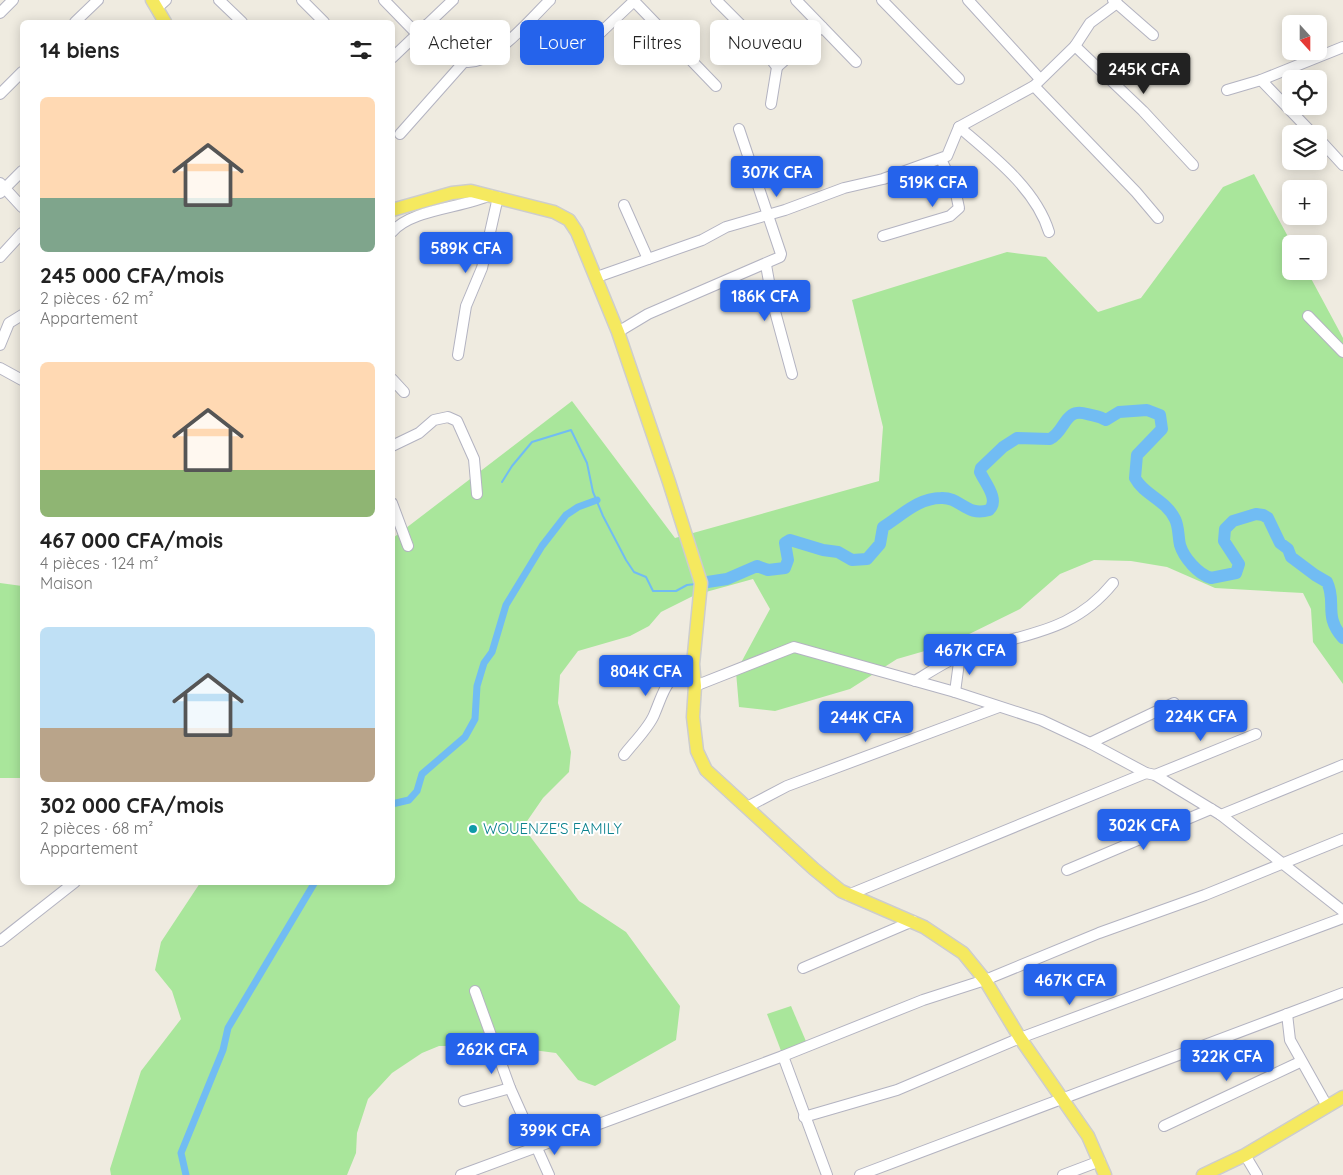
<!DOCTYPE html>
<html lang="fr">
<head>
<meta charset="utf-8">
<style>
  :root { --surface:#fff; --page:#f6f6f6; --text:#222; --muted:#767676; --accent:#2563eb }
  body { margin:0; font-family:Quicksand,sans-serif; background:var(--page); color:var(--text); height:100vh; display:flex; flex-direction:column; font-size:19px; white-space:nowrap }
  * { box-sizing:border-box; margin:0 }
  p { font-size:16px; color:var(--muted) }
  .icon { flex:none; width:28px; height:28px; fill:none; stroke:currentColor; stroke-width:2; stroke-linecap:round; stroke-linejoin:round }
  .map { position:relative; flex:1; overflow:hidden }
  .drawer { position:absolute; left:20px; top:20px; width:375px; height:865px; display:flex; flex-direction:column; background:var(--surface); border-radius:8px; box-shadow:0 2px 12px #0003 }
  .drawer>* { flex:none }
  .banner { position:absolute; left:410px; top:20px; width:475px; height:45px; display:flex; gap:10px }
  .needle { width:32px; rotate:159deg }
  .tools { position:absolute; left:1282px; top:15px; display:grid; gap:10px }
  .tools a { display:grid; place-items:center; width:45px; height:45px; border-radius:8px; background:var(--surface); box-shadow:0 2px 12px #0003; font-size:25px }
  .price { position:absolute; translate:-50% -42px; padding:0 11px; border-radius:5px; background:var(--accent); color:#fff; font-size:16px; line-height:32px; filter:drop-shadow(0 1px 2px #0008) }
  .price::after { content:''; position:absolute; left:50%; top:30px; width:15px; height:11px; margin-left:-8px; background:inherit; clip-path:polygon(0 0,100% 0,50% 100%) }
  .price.selected { background:#222; color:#fff }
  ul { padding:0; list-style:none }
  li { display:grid; align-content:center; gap:10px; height:265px; padding:0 20px }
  li span { display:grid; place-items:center; height:155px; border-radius:8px; color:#555 }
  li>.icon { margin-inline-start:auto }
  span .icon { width:90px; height:90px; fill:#fffc; stroke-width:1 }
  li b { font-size:21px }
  h2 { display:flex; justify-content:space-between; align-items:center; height:60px; padding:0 20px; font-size:21px }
  .pill { padding:0 18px; border-radius:8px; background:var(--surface); box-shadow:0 2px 12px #0003; font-size:18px; line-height:45px }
  .pill.selected { background:var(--accent); color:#fff }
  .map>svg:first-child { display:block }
  .green { fill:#a9e69b }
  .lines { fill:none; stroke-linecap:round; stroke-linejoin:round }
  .stream { stroke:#71bcf3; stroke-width:2 }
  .canal { stroke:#71bcf3; stroke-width:7 }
  .river { stroke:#71bcf3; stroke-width:12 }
  .minor-casing { stroke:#b3b3c1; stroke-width:12 }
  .major-casing { stroke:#cdcdcd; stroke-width:15 }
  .minor { stroke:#fff; stroke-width:10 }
  .major { stroke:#f5e95f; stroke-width:12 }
  .culture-dot { fill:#0f9aa8; stroke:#fff; stroke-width:2 }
  .labels { text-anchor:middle; stroke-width:4; stroke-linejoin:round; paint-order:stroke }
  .culture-label { font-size:15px; fill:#0d838f; stroke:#fff; text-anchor:start }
</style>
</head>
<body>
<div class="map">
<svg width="1343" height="1175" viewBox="0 0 1343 1175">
  <rect width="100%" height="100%" fill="#efebe0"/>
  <!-- green -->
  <g class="green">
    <path d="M 1254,174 L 1292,244 L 1291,271 L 1307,271 L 1343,338 L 1343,684 L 1313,642 L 1311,609 L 1303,593 L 1215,588 L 1167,567 L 1131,561 L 1094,560 L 1060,574 L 1020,609 L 949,644 L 897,659 L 850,689 L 775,711 L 739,707 L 736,672 L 770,609 L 753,579 L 695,595 L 661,612 L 649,626 L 630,636 L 578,651 L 560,675 L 558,703 L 571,752 L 569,772 L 543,798 L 523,827 L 579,901 L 626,932 L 680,1006 L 676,1040 L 595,1086 L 578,1080 L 556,1053 L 510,1047 L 474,1054 L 457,1046 L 439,1046 L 422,1053 L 392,1073 L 368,1099 L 357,1133 L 356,1153 L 347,1175 L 111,1175 L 110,1169 L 141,1071 L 181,1019 L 172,991 L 155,970 L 161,942 L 200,883 L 392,882 L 393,538 L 572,401 L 675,538 L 879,481 L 883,427 L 852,300 L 1007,252 L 1046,257 L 1098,312 L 1141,298 L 1223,187 Z"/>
    <path d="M 0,583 L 22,586 L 22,778 L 0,778 Z"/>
    <path d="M 791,1006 L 808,1046 L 783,1056 L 767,1014 Z"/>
  </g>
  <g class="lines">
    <!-- stream -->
    <path class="stream" d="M 502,482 L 512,466 L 532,442 L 571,430 L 587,463 L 593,492 L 603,516 L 626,560 L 634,572 L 646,577 L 653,591 L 676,591 L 687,585 L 696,584"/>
    <!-- canal -->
    <g class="canal">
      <path d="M 392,804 L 409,800 L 417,791 L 422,774 L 465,737 L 475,719 L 477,686 L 484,663 L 492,652 L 506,605 L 542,546 L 566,515 L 578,507 L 597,500"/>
      <path d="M 186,1175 L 181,1153 L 223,1050 L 228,1028 L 315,882"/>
    </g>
    <!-- river -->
    <path class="river" d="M 701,583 L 727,579 L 757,566 L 768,570 L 785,568 L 788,560 L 785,543 L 790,540 L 823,550 L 838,552 L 852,560 L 867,559 L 880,544 L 883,527 C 901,516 918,498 941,498 C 961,497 966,517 989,510 C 1000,500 985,483 980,472 L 981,468 L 1003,447 L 1017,438 L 1050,439 C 1066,431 1064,407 1087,414 C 1094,416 1099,416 1106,420 L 1119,412 L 1147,410 L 1160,415 L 1162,429 L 1137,455 L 1135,478 C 1144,495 1165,499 1175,519 C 1179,527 1178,536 1180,545 C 1184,558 1198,574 1211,578 L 1236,573 L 1239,564 L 1224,541 L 1225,529 L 1233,521 L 1256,514 L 1263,515 L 1268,518 L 1280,543 L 1288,549 L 1291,557 L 1315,575 L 1327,582 C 1337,602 1323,616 1343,638"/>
    <!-- minor casing -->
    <g class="minor-casing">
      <g id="minor">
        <path d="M 219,0 L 242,22"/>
        <path d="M 302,0 L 324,22"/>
        <path d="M 384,0 L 417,34"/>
        <path d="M 716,0 L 757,41 L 777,67 L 771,104"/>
        <path d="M 796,0 L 856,62"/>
        <path d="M 882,0 L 959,79"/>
        <path d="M 968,0 L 1040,79"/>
        <path d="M 1113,0 L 1153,35"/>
        <path d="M 634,1 L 716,86"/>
        <path d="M 157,8 L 166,0"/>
        <path d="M 0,13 L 13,0"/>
        <path d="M 75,22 L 98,0"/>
        <path d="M 426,25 L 457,59 C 485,76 531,18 550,0"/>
        <path d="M 1075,46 L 1143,111 L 1193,165"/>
        <path d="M 577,55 L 635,0"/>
        <path d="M 392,58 L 453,0"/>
        <path d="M 777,67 L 822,27"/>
        <path d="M 1261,80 L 1313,134"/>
        <path d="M 1034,86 L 1136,192 L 1158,218"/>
        <path d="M 1227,90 L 1261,80 L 1343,47"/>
        <path d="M 0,94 L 22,72"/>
        <path d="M 959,127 C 993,156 1036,189 1049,232"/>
        <path d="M 400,134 L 463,63"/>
        <path d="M 1319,139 L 1343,165"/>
        <path d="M 0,183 L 22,207"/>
        <path d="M 0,193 L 22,171"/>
        <path d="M 624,205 L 648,259"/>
        <path d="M 392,232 C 411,209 463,208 490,195"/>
        <path d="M 883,236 L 950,216 L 959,208 L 955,189 L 941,159"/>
        <path d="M 0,257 L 22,233"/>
        <path d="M 766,265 L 773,304 L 792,374"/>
        <path d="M 597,277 L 702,240 L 726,227 L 785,210 L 844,188 L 883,179 L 947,156 L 959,127 L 1034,86 L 1075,46 L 1090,23 L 1117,3"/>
        <path d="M 1308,316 L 1343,352"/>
        <path d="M 618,332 L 648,314 L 780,257 L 781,254 L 739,129"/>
        <path d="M 0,345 L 9,323 L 22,315"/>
        <path d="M 458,355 L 466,306 L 482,268 L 498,197"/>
        <path d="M 0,368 L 22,380"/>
        <path d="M 392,379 L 404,392"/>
        <path d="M 392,446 L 419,433 L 434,420 L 448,417 L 457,421 L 474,459 L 477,494"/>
        <path d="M 392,503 L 408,546"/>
        <path d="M 915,681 C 930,672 946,661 962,655 C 1021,632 1070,636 1113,583"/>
        <path d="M 695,686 L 794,647 L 955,692 L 1041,720 L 1090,743 L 1146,773 L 1155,775 L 1221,815 L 1343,911"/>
        <path d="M 955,692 L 960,655"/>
        <path d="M 1090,743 L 1174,703"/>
        <path d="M 624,755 C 633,743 648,729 654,715 C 666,686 664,681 693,664"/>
        <path d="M 1155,775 L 1256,734"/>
        <path d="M 747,807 L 787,786 L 999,707"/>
        <path d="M 1221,815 L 1343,765"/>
        <path d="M 1067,870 L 1211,809"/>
        <path d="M 848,895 L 1146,773"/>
        <path d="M 0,941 L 75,882"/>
        <path d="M 803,968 L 913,921"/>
        <path d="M 475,991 L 510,1088 L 549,1175"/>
        <path d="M 1287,1014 L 1290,1040 L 1327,1106"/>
        <path d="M 783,1056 L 827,1175"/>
        <path d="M 464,1101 L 510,1088"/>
        <path d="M 804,1117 L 897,1090 L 1020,1038 L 1343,918"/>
        <path d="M 1164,1126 L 1300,1062"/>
        <path d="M 1245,1155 L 1257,1175"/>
        <path d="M 461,1175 L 783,1056 L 923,1000 L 985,980 L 1099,933 L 1205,895 L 1343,839"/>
        <path d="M 860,1175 L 1343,993"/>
        <path d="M 1063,1175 L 1100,1161"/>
      </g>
    </g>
    <!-- major casing -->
    <g class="major-casing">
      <g id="major">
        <path d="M 152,0 L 165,22"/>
        <path d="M 392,210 L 452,193 L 471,191 L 554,212 L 569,220 L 577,232 L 618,332 L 669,482 L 701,583 L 693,664 L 695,686 L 693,717 L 697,751 L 706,770 L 814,869 L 841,891 L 924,927 L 963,953 L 985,980 L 1020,1038 L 1088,1136 L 1105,1175"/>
        <path d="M 1203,1175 L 1245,1155 L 1343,1097"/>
      </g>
    </g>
    <!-- minor -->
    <use href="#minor" class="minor"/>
    <!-- major -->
    <use href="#major" class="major"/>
  </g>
  <!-- markers -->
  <circle class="culture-dot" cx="473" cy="829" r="5"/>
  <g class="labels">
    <!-- culture labels -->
    <g class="culture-label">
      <text x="483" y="834">WOUENZE'S FAMILY</text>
    </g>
  </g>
</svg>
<div class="tools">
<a><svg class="needle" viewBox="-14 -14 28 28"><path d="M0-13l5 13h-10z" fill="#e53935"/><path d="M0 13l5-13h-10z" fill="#767676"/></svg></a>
<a><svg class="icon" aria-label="locate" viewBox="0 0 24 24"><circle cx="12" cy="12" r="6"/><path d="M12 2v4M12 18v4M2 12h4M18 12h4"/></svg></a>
<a><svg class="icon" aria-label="layers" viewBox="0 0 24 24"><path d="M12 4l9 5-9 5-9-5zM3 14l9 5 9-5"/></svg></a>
<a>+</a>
<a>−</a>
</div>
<b class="price selected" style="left:1144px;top:95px">245K CFA</b>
<b class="price" style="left:777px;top:198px">307K CFA</b>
<b class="price" style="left:933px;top:208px">519K CFA</b>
<b class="price" style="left:466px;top:274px">589K CFA</b>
<b class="price" style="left:765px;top:322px">186K CFA</b>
<b class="price" style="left:970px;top:676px">467K CFA</b>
<b class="price" style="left:646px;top:697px">804K CFA</b>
<b class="price" style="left:1201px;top:742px">224K CFA</b>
<b class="price" style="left:866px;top:743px">244K CFA</b>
<b class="price" style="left:1144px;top:851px">302K CFA</b>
<b class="price" style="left:1070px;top:1006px">467K CFA</b>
<b class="price" style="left:492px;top:1075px">262K CFA</b>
<b class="price" style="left:1227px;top:1082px">322K CFA</b>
<b class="price" style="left:555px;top:1156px">399K CFA</b>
<div class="banner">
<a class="pill">Acheter</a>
<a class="pill selected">Louer</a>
<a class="pill">Filtres</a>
<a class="pill">Nouveau</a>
</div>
<section class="drawer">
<h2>14 biens<svg class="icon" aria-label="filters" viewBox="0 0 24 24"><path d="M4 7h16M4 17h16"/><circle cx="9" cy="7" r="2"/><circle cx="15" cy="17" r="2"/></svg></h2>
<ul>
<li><span style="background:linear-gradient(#ffd9b3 65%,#7fa58c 0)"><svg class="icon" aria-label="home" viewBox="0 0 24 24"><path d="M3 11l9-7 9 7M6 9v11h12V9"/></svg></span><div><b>245 000 CFA/mois</b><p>2 pièces · 62 m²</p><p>Appartement</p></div></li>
<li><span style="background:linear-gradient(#ffd9b3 70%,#8fb573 0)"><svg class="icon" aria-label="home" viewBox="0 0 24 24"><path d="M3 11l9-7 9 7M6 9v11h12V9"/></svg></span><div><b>467 000 CFA/mois</b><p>4 pièces · 124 m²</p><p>Maison</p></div></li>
<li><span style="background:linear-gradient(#bfe0f5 65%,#b9a48a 0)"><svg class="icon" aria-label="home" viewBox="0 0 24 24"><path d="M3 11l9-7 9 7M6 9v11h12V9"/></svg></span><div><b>302 000 CFA/mois</b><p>2 pièces · 68 m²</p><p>Appartement</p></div></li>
</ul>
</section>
</div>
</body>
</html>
